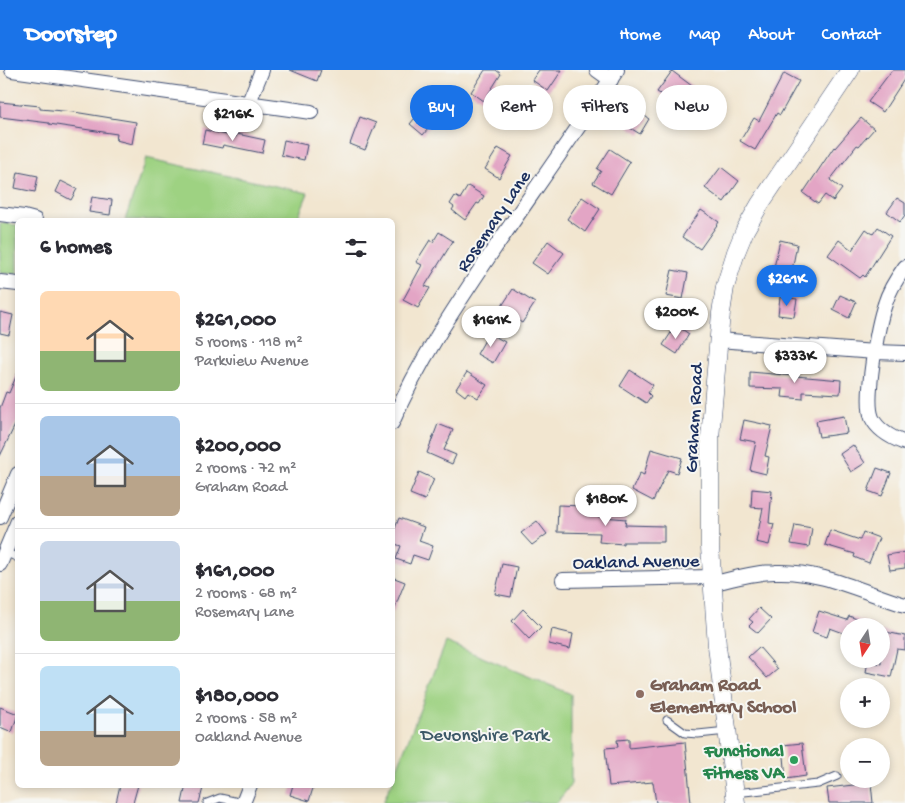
<!DOCTYPE html>
<html lang="en">
<head>
<meta charset="utf-8">
<style>
  :root { --surface:#fff; --page:#f2f2f3; --text:#2b2b33; --muted:#7c7c81; --line:#e1e1e2; --accent:#1a73e8 }
  body { margin:0; font-family:"Gochi Hand",sans-serif; background:var(--page); color:var(--text); height:100vh; display:flex; flex-direction:column; font-size:19px; white-space:nowrap }
  * { box-sizing:border-box; margin:0 }
  p { font-size:16px; color:var(--muted) }
  .icon { flex:none; width:28px; height:28px; fill:none; stroke:currentColor; stroke-width:2; stroke-linecap:round; stroke-linejoin:round }
  .map { position:relative; flex:1; overflow:hidden }
  .panel { position:absolute; left:15px; top:148px; width:380px; height:570px; display:flex; flex-direction:column; background:var(--surface); border-radius:8px; box-shadow:0 2px 8px #0003 }
  .panel>* { flex:none }
  .top-card { position:absolute; left:410px; top:15px; width:420px; height:45px; display:flex; gap:10px }
  .needle { width:32px; rotate:192deg }
  .tools { position:absolute; left:840px; top:548px; display:grid; gap:10px }
  .tools a { display:grid; place-items:center; width:50px; height:50px; border-radius:50%; background:var(--surface); box-shadow:0 2px 8px #0003; font-size:25px }
  .price { position:absolute; translate:-50% -42px; padding:0 11px; border-radius:18px; background:#fff; color:#222; font-size:16px; line-height:32px; filter:drop-shadow(0 1px 2px #0008) }
  .price::after { content:''; position:absolute; left:50%; top:30px; width:15px; height:11px; margin-left:-8px; background:inherit; clip-path:polygon(0 0,100% 0,50% 100%) }
  .price.selected { background:var(--accent); color:#fff }
  ul { padding:0; list-style:none }
  li { display:flex; align-items:center; gap:15px; height:125px; padding:0 25px }
  li+li { border-top:1px solid var(--line) }
  li span { display:grid; place-items:center; flex:none; width:140px; height:100px; border-radius:8px; color:#555 }
  li>.icon { margin-inline-start:auto }
  span .icon { width:60px; height:60px; fill:#fffc; stroke-width:1 }
  li b { font-size:21px }
  h2 { display:flex; justify-content:space-between; align-items:center; height:60px; padding:0 25px; font-size:21px }
  .pill { padding:0 18px; border-radius:22px; background:var(--surface); box-shadow:0 2px 8px #0003; font-size:18px; line-height:45px }
  .pill.selected { background:var(--accent); color:#fff }
  header { display:flex; align-items:center; gap:30px; box-sizing:border-box; height:70px; padding:0 25px; background:var(--accent); color:#fff }
  header strong { font-size:24px }
  nav { display:flex; gap:28px; margin-inline-start:auto; font-size:18px }
  .map>svg:first-child { display:block }
  .green { fill:#9ed282; stroke:#5c8070 }
  .building { fill:#e3a5c5 }
  .lines { fill:none; stroke-linecap:round; stroke-linejoin:round }
  .service-casing { stroke:#3b4a6f; stroke-width:9 }
  .minor-casing { stroke:#3b4a6f; stroke-width:16 }
  .tertiary-casing { stroke:#3b4a6f; stroke-width:19 }
  .service { stroke:#fff; stroke-width:7 }
  .minor { stroke:#fff; stroke-width:14 }
  .tertiary { stroke:#fff; stroke-width:18 }
  .education-dot { fill:#8d6e63; stroke:#f6f6f2; stroke-width:2 }
  .leisure-dot { fill:#2e9e5b; stroke:#f6f6f2; stroke-width:2 }
  .labels { text-anchor:middle; stroke-width:4; stroke-linejoin:round; paint-order:stroke }
  .street-label { font-size:19px; fill:#1b2f5e; stroke:#f6f6f2 }
  .education-label { font-size:19px; font-weight:bold; fill:#785e54; stroke:#f6f6f2; text-anchor:start }
  .park-label { font-size:19px; fill:#3c5867; stroke:#f6f6f2 }
  .leisure-label { font-size:19px; font-weight:bold; fill:#27864d; stroke:#f6f6f2; text-anchor:end }
</style>
</head>
<body>
<header>
<strong>Doorstep</strong>
<nav><a>Home</a><a>Map</a><a>About</a><a>Contact</a></nav>
</header>
<div class="map">
<svg width="905" height="733" viewBox="0 0 905 733">
  <rect width="100%" height="100%" fill="#f6f6f2"/>
  <filter id="ink" filterUnits="userSpaceOnUse"><feTurbulence type="fractalNoise" baseFrequency=".02" numOctaves="2"/><feDisplacementMap in="SourceGraphic" scale="10" xChannelSelector="R" yChannelSelector="G"/><feConvolveMatrix kernelMatrix="1 2 1 2 8 2 1 2 1" color-interpolation-filters="sRGB"/></filter>
  <filter id="wash" filterUnits="userSpaceOnUse"><feTurbulence type="fractalNoise" baseFrequency=".0096" numOctaves="4" result="noise"/><feDisplacementMap in="SourceGraphic" scale="20" xChannelSelector="R" yChannelSelector="G"/><feGaussianBlur stdDeviation="1.12" result="paint"/><feColorMatrix in="noise" values="0 0 0 0 0 0 0 0 0 0 0 0 0 0 0 0 0 1.4 0 .05"/><feComposite in="paint" operator="in"/></filter>
  <g filter="url(#wash)">
    <rect width="100%" height="100%" fill="#f2e6d0"/>
    <!-- green -->
    <g class="green">
      <path d="M 146,88 L 308,123 L 297,150 L 125,150 Z"/>
      <path d="M 0,153 L 17,155 L 17,204 L 0,203 Z"/>
      <path d="M 446,572 L 571,624 L 571,714 L 557,733 L 383,733 L 390,715 L 392,715 L 393,709 Z"/>
    </g>
    <g id="blocks">
      <!-- building -->
      <g class="building">
        <path d="M 290,0 L 321,0 L 317,11 Z"/>
        <path d="M 485,0 L 496,0 L 501,4 L 484,31 L 471,22 Z"/>
        <path d="M 539,0 L 562,0 L 548,21 L 532,10 Z"/>
        <path d="M 892,0 L 905,0 L 905,8 L 883,42 L 868,32 Z"/>
        <path d="M 672,1 L 692,16 L 686,25 L 684,23 L 681,28 L 678,26 L 674,32 L 657,22 Z"/>
        <path d="M 784,3 L 799,11 L 780,45 L 777,43 L 755,80 L 740,71 L 754,48 L 759,51 Z"/>
        <path d="M 432,27 L 445,38 L 423,65 L 410,54 Z"/>
        <path d="M 0,32 L 40,36 L 40,39 L 74,42 L 136,52 L 132,74 L 116,70 L 117,64 L 49,54 L 49,53 L 0,47 Z"/>
        <path d="M 636,40 L 649,49 L 640,64 L 627,56 Z"/>
        <path d="M 360,47 L 376,53 L 365,80 L 350,74 Z"/>
        <path d="M 861,48 L 874,59 L 859,76 L 857,75 L 830,110 L 842,119 L 833,131 L 825,125 L 818,134 L 803,123 L 834,77 L 835,78 Z"/>
        <path d="M 205,60 L 236,67 L 237,64 L 265,70 L 262,83 L 223,75 L 222,78 L 202,74 Z"/>
        <path d="M 284,70 L 307,75 L 304,90 L 281,85 Z"/>
        <path d="M 498,78 L 512,86 L 499,108 L 485,99 Z"/>
        <path d="M 610,79 L 630,92 L 611,124 L 593,113 L 601,101 L 597,99 Z"/>
        <path d="M 721,97 L 739,111 L 724,132 L 705,118 Z"/>
        <path d="M 18,102 L 38,106 L 35,122 L 15,118 Z"/>
        <path d="M 61,111 L 77,119 L 71,130 L 56,122 Z"/>
        <path d="M 468,116 L 484,126 L 479,134 L 477,133 L 465,150 L 452,140 L 454,137 L 450,134 L 455,126 L 460,129 Z"/>
        <path d="M 92,127 L 112,130 L 110,145 L 89,142 Z"/>
        <path d="M 582,127 L 600,139 L 585,162 L 567,149 Z"/>
        <path d="M 897,128 L 905,133 L 905,145 L 900,152 L 887,142 Z"/>
        <path d="M 701,140 L 719,152 L 700,179 L 682,167 Z"/>
        <path d="M 878,157 L 891,166 L 865,207 L 863,205 L 860,208 L 828,185 L 839,170 L 852,180 L 866,159 L 873,164 Z"/>
        <path d="M 439,162 L 453,171 L 425,216 L 430,218 L 418,238 L 403,230 L 422,195 L 416,192 L 430,170 L 433,172 Z"/>
        <path d="M 780,170 L 797,174 L 791,206 L 773,202 Z"/>
        <path d="M 548,171 L 564,183 L 548,204 L 532,193 Z"/>
        <path d="M 672,200 L 688,203 L 683,229 L 666,226 Z"/>
        <path d="M 513,219 L 535,233 L 522,253 L 500,239 Z"/>
        <path d="M 840,225 L 856,232 L 849,248 L 833,240 Z"/>
        <path d="M 780,227 L 797,229 L 794,247 L 778,245 Z"/>
        <path d="M 0,242 L 13,245 L 9,265 L 0,263 Z"/>
        <path d="M 676,255 L 689,264 L 677,284 L 663,275 Z"/>
        <path d="M 489,263 L 505,272 L 493,293 L 477,284 Z"/>
        <path d="M 630,300 L 653,315 L 648,323 L 651,326 L 646,333 L 620,316 Z"/>
        <path d="M 18,302 L 18,349 L 0,386 L 0,338 L 6,322 L 9,323 Z"/>
        <path d="M 467,302 L 487,315 L 478,328 L 468,322 L 465,326 L 456,319 Z"/>
        <path d="M 750,302 L 841,310 L 840,324 L 803,322 L 803,329 L 782,327 L 783,319 L 750,318 Z"/>
        <path d="M 844,346 L 847,363 L 819,367 L 816,351 Z"/>
        <path d="M 744,350 L 772,356 L 765,386 L 769,387 L 766,404 L 750,400 L 756,372 L 740,369 Z"/>
        <path d="M 438,354 L 453,360 L 444,380 L 456,385 L 452,394 L 427,383 Z"/>
        <path d="M 853,375 L 865,393 L 851,402 L 840,384 Z"/>
        <path d="M 651,379 L 682,388 L 677,403 L 668,400 L 653,431 L 632,420 L 640,403 L 644,405 Z"/>
        <path d="M 877,398 L 891,403 L 882,426 L 868,421 Z"/>
        <path d="M 419,402 L 434,409 L 425,430 L 410,424 Z"/>
        <path d="M 752,419 L 772,421 L 769,453 L 774,454 L 769,475 L 756,472 L 763,438 L 751,437 Z"/>
        <path d="M 558,435 L 583,436 L 583,441 L 592,441 L 592,446 L 626,449 L 625,455 L 664,456 L 664,472 L 623,472 L 623,474 L 599,472 L 600,463 L 557,462 Z"/>
        <path d="M 399,448 L 424,457 L 419,471 L 433,476 L 428,490 L 413,485 L 410,494 L 396,489 L 401,476 L 392,473 L 392,466 Z"/>
        <path d="M 537,451 L 547,464 L 532,475 L 521,463 Z"/>
        <path d="M 795,455 L 812,458 L 809,477 L 791,474 Z"/>
        <path d="M 830,460 L 860,470 L 863,462 L 879,468 L 869,493 L 854,487 L 855,484 L 825,475 Z"/>
        <path d="M 905,482 L 905,498 L 890,500 L 887,485 Z"/>
        <path d="M 502,494 L 517,497 L 511,527 L 495,524 Z"/>
        <path d="M 392,507 L 405,512 L 393,542 L 392,542 Z"/>
        <path d="M 759,538 L 771,549 L 758,563 L 749,556 L 753,552 L 749,549 Z"/>
        <path d="M 523,539 L 541,557 L 529,569 L 512,551 Z"/>
        <path d="M 819,541 L 847,550 L 849,546 L 875,556 L 849,556 L 849,565 L 830,558 L 827,567 L 812,562 Z"/>
        <path d="M 552,559 L 573,564 L 570,579 L 549,574 Z"/>
        <path d="M 881,561 L 905,566 L 905,580 L 897,579 L 891,607 L 866,602 L 868,591 L 881,594 Z"/>
        <path d="M 759,577 L 778,599 L 767,608 L 748,587 Z"/>
        <path d="M 0,637 L 18,644 L 12,662 L 0,657 Z"/>
        <path d="M 629,669 L 629,678 L 685,672 L 691,733 L 656,733 L 653,712 L 609,716 L 605,678 L 618,677 L 617,670 Z"/>
        <path d="M 802,673 L 806,706 L 786,709 L 783,675 Z"/>
        <path d="M 871,713 L 873,733 L 829,733 L 827,718 Z"/>
        <path d="M 120,715 L 138,715 L 133,733 L 116,733 Z"/>
        <path d="M 186,715 L 203,718 L 199,733 L 182,733 Z"/>
        <path d="M 293,715 L 314,715 L 309,731 L 290,725 Z"/>
      </g>
    </g>
  </g>
  <g filter="url(#ink)">
    <use href="#blocks" fill-opacity="0" stroke="#3b4a6f" stroke-width="1"/>
    <g class="lines">
      <!-- service casing -->
      <g class="service-casing">
        <g id="service">
          <path d="M 5,482 L 18,488"/>
          <path d="M 667,650 L 685,663 L 698,664 L 727,661"/>
          <path d="M 735,723 L 818,714 L 837,706"/>
          <path d="M 207,733 L 220,728 L 243,733"/>
        </g>
      </g>
      <!-- minor casing -->
      <g class="minor-casing">
        <g id="minor">
          <path d="M 12,0 L 311,42"/>
          <path d="M 597,0 L 611,10"/>
          <path d="M 249,32 L 262,0"/>
          <path d="M 0,144 L 24,147 L 35,150"/>
          <path d="M 905,197 C 897,208 889,220 885,234 C 878,254 864,329 872,348 C 878,361 892,368 905,373"/>
          <path d="M 0,212 L 18,214"/>
          <path d="M 718,270 L 875,282 L 905,283"/>
          <path d="M 392,353 C 418,292 455,237 492,182 C 534,121 576,61 617,0"/>
          <path d="M 0,447 L 18,404"/>
          <path d="M 0,494 L 18,451"/>
          <path d="M 563,510 L 711,507"/>
          <path d="M 711,514 C 732,509 754,502 775,502 C 821,500 862,522 905,535"/>
          <path d="M 243,733 L 250,715"/>
        </g>
      </g>
      <!-- tertiary casing -->
      <g class="tertiary-casing">
        <path id="tertiary" d="M 736,733 L 717,576 L 710,477 L 710,368 L 721,243 L 725,217 L 736,182 L 745,160 L 760,134 L 850,0"/>
      </g>
      <!-- service -->
      <use href="#service" class="service"/>
      <!-- minor -->
      <use href="#minor" class="minor"/>
      <!-- tertiary -->
      <use href="#tertiary" class="tertiary"/>
    </g>
  </g>
  <!-- markers -->
  <circle class="education-dot" cx="640" cy="624" r="5"/>
  <circle class="leisure-dot" cx="794" cy="690" r="5"/>
  <g class="labels">
    <!-- street labels -->
    <g class="street-label">
      <text transform="translate(492 150) rotate(-56)" y="7">Rosemary Lane</text>
      <text transform="translate(692 348) rotate(-87)" y="7">Graham Road</text>
      <text transform="translate(636 490) rotate(-1)" y="7">Oakland Avenue</text>
    </g>
    <!-- education labels -->
    <g class="education-label">
      <text x="650" y="620">Graham Road<tspan x="650" dy="22">Elementary School</tspan></text>
    </g>
    <!-- park labels -->
    <g class="park-label">
      <text x="485" y="670">Devonshire Park</text>
    </g>
    <!-- leisure labels -->
    <g class="leisure-label">
      <text x="784" y="686">Functional<tspan x="784" dy="22">Fitness VA</tspan></text>
    </g>
  </g>
</svg>
<div class="tools">
<a><svg class="needle" viewBox="-14 -14 28 28"><path d="M0-13l5 13h-10z" fill="#e53935"/><path d="M0 13l5-13h-10z" fill="#7c7c81"/></svg></a>
<a>+</a>
<a>−</a>
</div>
<b class="price" style="left:233px;top:72px">$216K</b>
<b class="price selected" style="left:787px;top:237px">$261K</b>
<b class="price" style="left:676px;top:270px">$200K</b>
<b class="price" style="left:491px;top:278px">$161K</b>
<b class="price" style="left:795px;top:314px">$333K</b>
<b class="price" style="left:606px;top:457px">$180K</b>
<div class="top-card">
<a class="pill selected">Buy</a>
<a class="pill">Rent</a>
<a class="pill">Filters</a>
<a class="pill">New</a>
</div>
<section class="panel">
<h2>6 homes<svg class="icon" aria-label="filters" viewBox="0 0 24 24"><path d="M4 7h16M4 17h16"/><circle cx="9" cy="7" r="2"/><circle cx="15" cy="17" r="2"/></svg></h2>
<ul>
<li><span style="background:linear-gradient(#ffd9b3 60%,#8fb573 0)"><svg class="icon" aria-label="home" viewBox="0 0 24 24"><path d="M3 11l9-7 9 7M6 9v11h12V9"/></svg></span><div><b>$261,000</b><p>5 rooms · 118 m²</p><p>Parkview Avenue</p></div></li>
<li><span style="background:linear-gradient(#a9c7e8 60%,#b9a48a 0)"><svg class="icon" aria-label="home" viewBox="0 0 24 24"><path d="M3 11l9-7 9 7M6 9v11h12V9"/></svg></span><div><b>$200,000</b><p>2 rooms · 72 m²</p><p>Graham Road</p></div></li>
<li><span style="background:linear-gradient(#c9d6e8 60%,#8fb573 0)"><svg class="icon" aria-label="home" viewBox="0 0 24 24"><path d="M3 11l9-7 9 7M6 9v11h12V9"/></svg></span><div><b>$161,000</b><p>2 rooms · 68 m²</p><p>Rosemary Lane</p></div></li>
<li><span style="background:linear-gradient(#bfe0f5 65%,#b9a48a 0)"><svg class="icon" aria-label="home" viewBox="0 0 24 24"><path d="M3 11l9-7 9 7M6 9v11h12V9"/></svg></span><div><b>$180,000</b><p>2 rooms · 58 m²</p><p>Oakland Avenue</p></div></li>
</ul>
</section>
</div>
</body>
</html>
